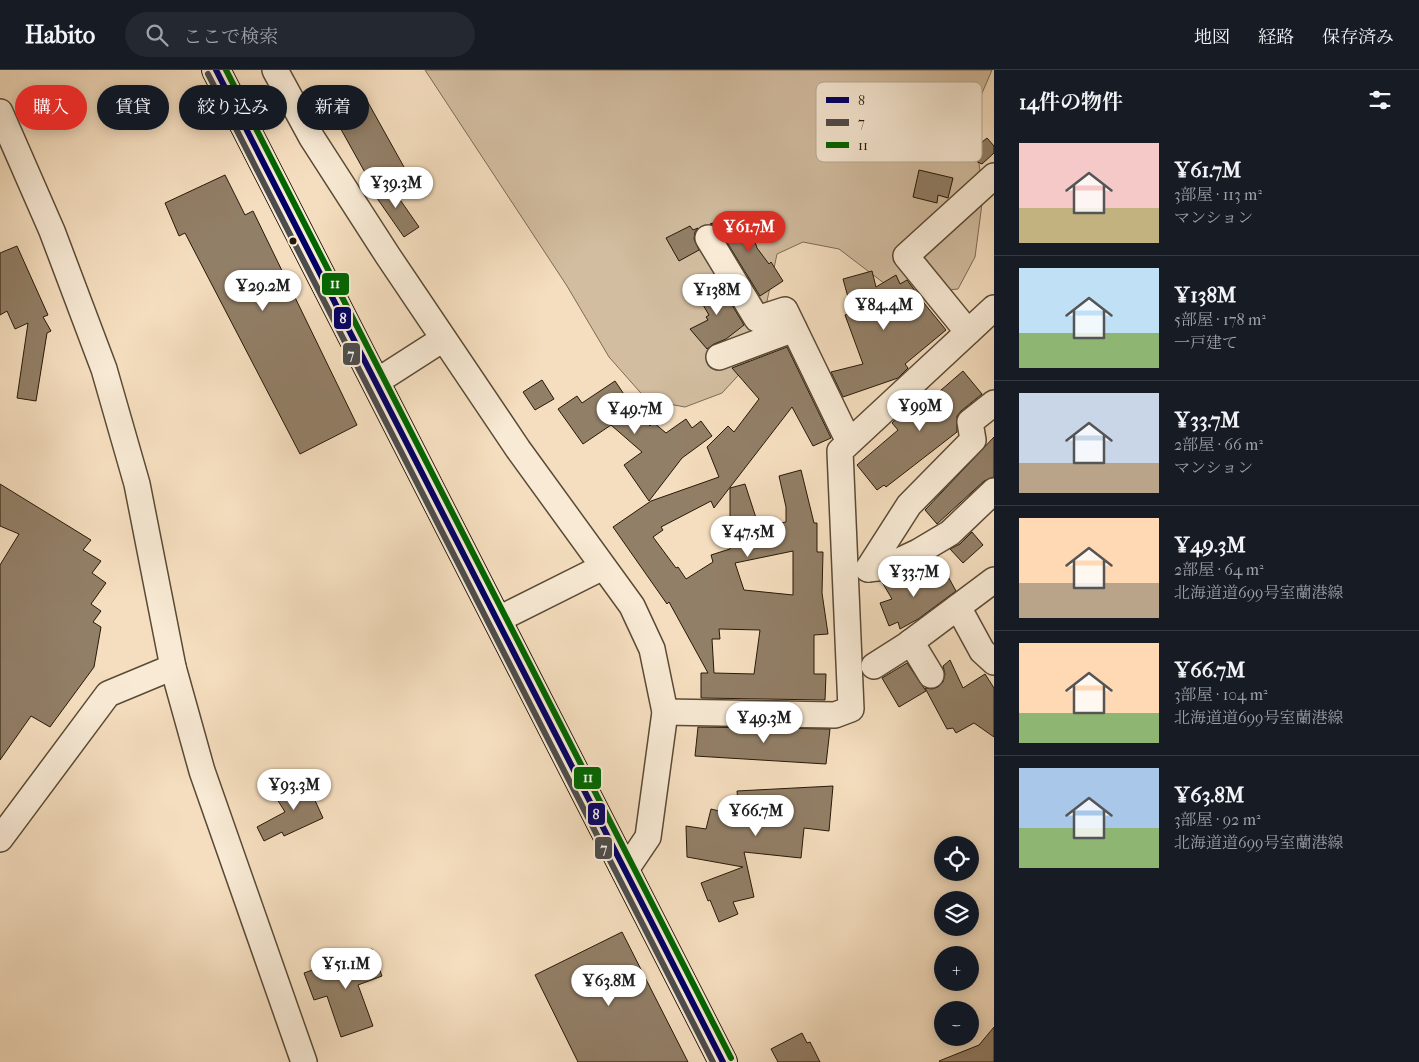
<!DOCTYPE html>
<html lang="ja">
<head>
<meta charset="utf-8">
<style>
  :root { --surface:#171b24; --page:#242831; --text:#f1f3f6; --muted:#9ea1a6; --line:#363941; --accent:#d93025 }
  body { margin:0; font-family:"IM FELL French Canon","Noto Serif JP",serif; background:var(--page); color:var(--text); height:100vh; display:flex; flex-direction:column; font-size:19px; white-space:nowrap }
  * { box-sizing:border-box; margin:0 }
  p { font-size:16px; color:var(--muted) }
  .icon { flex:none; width:28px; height:28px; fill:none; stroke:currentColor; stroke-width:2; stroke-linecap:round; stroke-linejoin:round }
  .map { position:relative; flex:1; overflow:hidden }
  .details { display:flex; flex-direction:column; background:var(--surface); width:425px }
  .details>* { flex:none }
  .top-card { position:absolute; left:15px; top:15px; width:475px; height:45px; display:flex; gap:10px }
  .controls { position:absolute; left:934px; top:766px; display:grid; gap:10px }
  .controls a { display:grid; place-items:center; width:45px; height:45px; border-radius:50%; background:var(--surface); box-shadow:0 2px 12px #0003; font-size:25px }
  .price { position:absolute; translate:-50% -42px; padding:0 11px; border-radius:18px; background:#fff; color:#222; font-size:16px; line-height:32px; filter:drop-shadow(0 1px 2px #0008) }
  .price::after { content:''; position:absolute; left:50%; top:30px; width:15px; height:11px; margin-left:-8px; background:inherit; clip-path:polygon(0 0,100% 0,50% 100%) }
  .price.current { background:var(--accent); color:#fff }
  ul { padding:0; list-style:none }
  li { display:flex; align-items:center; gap:15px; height:125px; padding:0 25px }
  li+li { border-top:1px solid var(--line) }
  li span { display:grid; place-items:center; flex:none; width:140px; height:100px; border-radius:0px; color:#555 }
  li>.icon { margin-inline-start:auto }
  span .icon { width:60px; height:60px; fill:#fffc; stroke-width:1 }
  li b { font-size:21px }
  h2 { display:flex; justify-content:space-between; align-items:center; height:60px; padding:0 25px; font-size:21px }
  .chip { padding:0 18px; border-radius:22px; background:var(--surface); box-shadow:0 2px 12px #0003; font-size:18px; line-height:45px }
  .chip.current { background:var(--accent); color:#fff }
  header { display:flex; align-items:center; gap:30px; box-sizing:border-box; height:70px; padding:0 25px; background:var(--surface); border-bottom:1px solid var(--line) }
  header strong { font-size:24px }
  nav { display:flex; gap:28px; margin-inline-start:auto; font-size:18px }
  .search { width:350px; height:45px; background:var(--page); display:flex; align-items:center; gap:12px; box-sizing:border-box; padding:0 18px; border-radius:28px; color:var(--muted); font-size:19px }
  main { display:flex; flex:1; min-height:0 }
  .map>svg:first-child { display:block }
  .green { fill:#d2bda0; stroke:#7c6b54 }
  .building { fill:#927f67; stroke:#271907; fill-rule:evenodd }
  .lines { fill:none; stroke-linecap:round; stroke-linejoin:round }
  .street-casing { stroke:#5a4a35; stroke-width:28 }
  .secondary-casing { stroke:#271907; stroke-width:30 }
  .street { stroke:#f8ead5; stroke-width:25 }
  .secondary { stroke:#f8ead5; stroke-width:28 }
  .bus-1-casing { stroke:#f8ead5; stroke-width:10 }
  .bus-2-casing { stroke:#f8ead5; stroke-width:10 }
  .bus-3-casing { stroke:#f8ead5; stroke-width:10 }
  .bus-1 { stroke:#006; stroke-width:6 }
  .bus-2 { stroke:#4d4d4d; stroke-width:6 }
  .bus-3 { stroke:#060; stroke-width:6 }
  .bus-dot { fill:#271907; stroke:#f8ead5; stroke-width:2 }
  .key { fill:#f8ead5; stroke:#b9ab97; stroke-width:1 }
  .key-label { font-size:14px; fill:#271907 }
  .line-badge { stroke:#f8ead5; stroke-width:2 }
  .badge-label { font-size:14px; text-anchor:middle; font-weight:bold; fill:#fff }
</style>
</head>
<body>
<header>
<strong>Habito</strong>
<div class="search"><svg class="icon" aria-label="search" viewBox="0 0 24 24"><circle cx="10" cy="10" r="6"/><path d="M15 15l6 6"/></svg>ここで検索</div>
<nav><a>地図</a><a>経路</a><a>保存済み</a></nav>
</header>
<main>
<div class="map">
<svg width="994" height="992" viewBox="0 0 994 992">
  <rect width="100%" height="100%" fill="#f5debf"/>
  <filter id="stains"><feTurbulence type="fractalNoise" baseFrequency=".004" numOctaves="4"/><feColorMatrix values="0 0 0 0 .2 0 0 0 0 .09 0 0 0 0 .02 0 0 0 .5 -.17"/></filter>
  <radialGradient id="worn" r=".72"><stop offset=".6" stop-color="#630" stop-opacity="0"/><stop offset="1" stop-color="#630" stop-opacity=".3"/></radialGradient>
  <!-- green -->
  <path class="green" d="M 425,0 L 992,0 L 973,44 L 983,126 L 975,187 L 958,219 L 925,222 L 893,220 L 839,179 L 803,172 L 777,184 L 763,250 L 746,297 L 722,323 L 685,337 L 647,330 L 609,287 L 567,216 Z"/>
  <!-- building -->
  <g class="building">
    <path d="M 365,27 L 404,97 L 372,115 L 333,45 Z"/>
    <path d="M 987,68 L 994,76 L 994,83 L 982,94 L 965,86 Z"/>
    <path d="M 919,100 L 953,108 L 948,128 L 938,125 L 937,133 L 913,127 Z"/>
    <path d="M 225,105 L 245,145 L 253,141 L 357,355 L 300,384 L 185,163 L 179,166 L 165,133 Z"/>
    <path d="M 387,111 L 419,157 L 404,167 L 372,121 Z"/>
    <path d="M 745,142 L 757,178 L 769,194 L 771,192 L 783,211 L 760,226 L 720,161 L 715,156 L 710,154 Z"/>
    <path d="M 690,156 L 693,160 L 698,158 L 695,162 L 694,169 L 699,180 L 679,191 L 666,168 Z"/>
    <path d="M 17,176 L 48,245 L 43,247 L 51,261 L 47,263 L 36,331 L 17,328 L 28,253 L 15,259 L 7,241 L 0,245 L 0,183 Z"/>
    <path d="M 872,201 L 876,217 L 896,205 L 900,214 L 907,210 L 924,233 L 946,260 L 905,294 L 908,298 L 898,308 L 843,327 L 831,302 L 863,294 L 845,245 L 852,242 L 843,209 Z"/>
    <path d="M 717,210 L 744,255 L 726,269 L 714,274 L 707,279 L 690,259 L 708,250 L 706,247 L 709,245 L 696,223 Z"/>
    <path d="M 787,277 L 831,368 L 813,376 L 792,337 L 714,438 L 711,431 L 661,457 L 663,460 L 653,467 L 676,498 L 678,497 L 686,509 L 713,492 L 711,485 L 730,479 L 730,418 L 745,414 L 759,457 L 786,452 L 786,437 L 779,406 L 801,400 L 814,453 L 817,453 L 817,482 L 823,482 L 822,523 L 828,564 L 814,565 L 814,604 L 826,604 L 825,630 L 701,628 L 701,603 L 708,603 L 669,532 L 667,534 L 613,457 L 651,431 L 719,407 L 707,377 L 728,356 L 734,362 L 759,329 L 732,298 ZM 793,481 L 793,525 L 744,520 L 735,493 ZM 719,559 L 760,560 L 754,604 L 714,603 L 712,569 L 720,569 Z"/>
    <path d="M 963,301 L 982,324 L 961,341 L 957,346 L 957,362 L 886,417 L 884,415 L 877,420 L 857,395 L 898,360 L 892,353 L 927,320 L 933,327 Z"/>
    <path d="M 542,310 L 554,329 L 535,340 L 523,322 Z"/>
    <path d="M 615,311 L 632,336 L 650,356 L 653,352 L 666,363 L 686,349 L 692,358 L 701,351 L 712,366 L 682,388 L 649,431 L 624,395 L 642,382 L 611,355 L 583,374 L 558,339 L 577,326 L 582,333 Z"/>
    <path d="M 994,367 L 994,407 L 984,411 L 937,454 L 925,440 Z"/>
    <path d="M 0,414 L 91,470 L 83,480 L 101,491 L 92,503 L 106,513 L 91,534 L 101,541 L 93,552 L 101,557 L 94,597 L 50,657 L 31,646 L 0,690 L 0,495 L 19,464 L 0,456 Z"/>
    <path d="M 972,462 L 983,475 L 963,493 L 950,479 L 960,474 Z"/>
    <path d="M 945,501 L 956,521 L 918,549 L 900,559 L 898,552 L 889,556 L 880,533 L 892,529 L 882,512 L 892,510 L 905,504 L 912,519 Z"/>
    <path d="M 950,590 L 963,618 L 985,604 L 994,618 L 994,667 L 974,653 L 956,663 L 953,658 L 947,659 L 925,618 L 932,619 L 938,617 L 943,612 L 945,604 L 943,596 Z"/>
    <path d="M 907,593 L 926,621 L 899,637 L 882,608 Z"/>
    <path d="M 698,657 L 830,659 L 826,694 L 695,686 Z"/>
    <path d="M 312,706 L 319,724 L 313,726 L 323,748 L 284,766 L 282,762 L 264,771 L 257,757 L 285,742 L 277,729 Z"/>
    <path d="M 833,716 L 829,761 L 804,758 L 801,788 L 744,782 L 754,827 L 733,832 L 738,844 L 719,852 L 710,830 L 708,831 L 701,813 L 743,797 L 687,787 L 686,756 L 706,759 L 711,739 L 739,746 L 737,721 Z"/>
    <path d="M 622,862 L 688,992 L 578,992 L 535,905 Z"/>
    <path d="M 372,879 L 382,906 L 358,915 L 373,956 L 341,967 L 327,926 L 314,930 L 304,903 Z"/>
    <path d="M 994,957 L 994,992 L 940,992 L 939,991 L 979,975 Z"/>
    <path d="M 802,963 L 807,973 L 810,972 L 820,992 L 778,992 L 771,979 Z"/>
  </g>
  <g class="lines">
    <!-- street casing -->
    <g class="street-casing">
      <g id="street">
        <path d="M 275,0 L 312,68 L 388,186 L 518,379 L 632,536 L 652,579 L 665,642 L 648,767 L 625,801"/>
        <path d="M 0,42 L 52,161 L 104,299 L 137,414 L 173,597 L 202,701 L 304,992"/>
        <path d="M 708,168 L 757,249 L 785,240 L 849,372"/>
        <path d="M 968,262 L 906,186 L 994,106"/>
        <path d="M 719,287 L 794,259"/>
        <path d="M 376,312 L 443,269"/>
        <path d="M 868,499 L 909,435 L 973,370 L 970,352 L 994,333"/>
        <path d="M 868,499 L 886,497 L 918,482 L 950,463 L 994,421"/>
        <path d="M 958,537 L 982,581 L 994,592"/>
        <path d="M 497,550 L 603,497"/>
        <path d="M 911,572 L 931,605"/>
        <path d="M 874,596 L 907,575 L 994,510"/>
        <path d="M 665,642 L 835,645 L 851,639 L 840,381 L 994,238"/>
        <path d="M 0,769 L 108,624 L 173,597"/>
      </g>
    </g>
    <!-- secondary casing -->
    <g class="secondary-casing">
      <path id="secondary" d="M 216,0 L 723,992"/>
    </g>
    <!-- street -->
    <use href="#street" class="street"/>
    <!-- secondary -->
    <use href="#secondary" class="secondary"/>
    <!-- bus-1 casing -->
    <g class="bus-1-casing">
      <path id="bus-1" d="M 216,0 L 723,992"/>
    </g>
    <!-- bus-2 casing -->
    <g class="bus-2-casing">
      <path id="bus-2" d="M 208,4 L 713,992"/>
    </g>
    <!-- bus-3 casing -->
    <g class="bus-3-casing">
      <path id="bus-3" d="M 226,0 L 731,988"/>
    </g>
    <!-- bus-1 -->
    <use href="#bus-1" class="bus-1"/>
    <!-- bus-2 -->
    <use href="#bus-2" class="bus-2"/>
    <!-- bus-3 -->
    <use href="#bus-3" class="bus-3"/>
  </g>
  <!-- markers -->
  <circle class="bus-dot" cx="293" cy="171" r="4.5"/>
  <!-- legend -->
  <rect x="816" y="12" width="166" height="80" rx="8" class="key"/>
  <rect x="826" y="27" width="23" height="6" fill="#006"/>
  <rect x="826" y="49" width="23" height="7" fill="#4d4d4d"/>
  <rect x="826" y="72" width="23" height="6" fill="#060"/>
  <g class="key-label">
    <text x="858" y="35">8</text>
    <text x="858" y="57">7</text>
    <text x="858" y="80">11</text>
  </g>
  <g class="line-badge">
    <rect x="321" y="202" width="29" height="24" rx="5" fill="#060"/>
    <rect x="333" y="236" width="19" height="24" rx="5" fill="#006"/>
    <rect x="342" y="272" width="19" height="24" rx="5" fill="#4d4d4d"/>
    <rect x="573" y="696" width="29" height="24" rx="5" fill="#060"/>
    <rect x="587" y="732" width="19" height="24" rx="5" fill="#006"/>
    <rect x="594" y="766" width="19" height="24" rx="5" fill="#4d4d4d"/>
  </g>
  <g class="badge-label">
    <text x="335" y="218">11</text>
    <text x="343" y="253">8</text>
    <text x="351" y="289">7</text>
    <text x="588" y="712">11</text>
    <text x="596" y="749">8</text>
    <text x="604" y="783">7</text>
  </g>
  <rect width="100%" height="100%" filter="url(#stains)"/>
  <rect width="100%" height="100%" fill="url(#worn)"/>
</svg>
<div class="controls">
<a><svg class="icon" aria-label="locate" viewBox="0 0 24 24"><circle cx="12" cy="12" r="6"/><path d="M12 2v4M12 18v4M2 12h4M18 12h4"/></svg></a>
<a><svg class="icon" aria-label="layers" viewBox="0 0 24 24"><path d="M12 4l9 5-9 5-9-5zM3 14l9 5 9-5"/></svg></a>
<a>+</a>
<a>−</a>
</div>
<b class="price" style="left:396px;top:139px">¥39.3M</b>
<b class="price current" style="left:749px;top:183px">¥61.7M</b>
<b class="price" style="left:263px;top:242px">¥29.2M</b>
<b class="price" style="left:717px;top:246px">¥138M</b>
<b class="price" style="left:884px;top:261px">¥84.4M</b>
<b class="price" style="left:920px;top:362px">¥99M</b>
<b class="price" style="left:635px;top:365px">¥49.7M</b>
<b class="price" style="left:748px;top:488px">¥47.5M</b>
<b class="price" style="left:914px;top:528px">¥33.7M</b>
<b class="price" style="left:764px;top:674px">¥49.3M</b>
<b class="price" style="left:294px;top:741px">¥93.3M</b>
<b class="price" style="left:756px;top:767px">¥66.7M</b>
<b class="price" style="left:346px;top:920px">¥51.1M</b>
<b class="price" style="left:609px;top:937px">¥63.8M</b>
<div class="top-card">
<a class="chip current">購入</a>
<a class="chip">賃貸</a>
<a class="chip">絞り込み</a>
<a class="chip">新着</a>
</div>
</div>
<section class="details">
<h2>14件の物件<svg class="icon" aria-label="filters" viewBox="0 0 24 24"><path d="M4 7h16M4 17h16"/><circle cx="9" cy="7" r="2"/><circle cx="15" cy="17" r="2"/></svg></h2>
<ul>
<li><span style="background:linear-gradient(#f6c9c9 65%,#c2b280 0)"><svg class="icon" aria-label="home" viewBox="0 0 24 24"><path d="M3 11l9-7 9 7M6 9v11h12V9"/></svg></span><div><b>¥61.7M</b><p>3部屋 · 113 m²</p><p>マンション</p></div></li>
<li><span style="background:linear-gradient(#bfe0f5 65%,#8fb573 0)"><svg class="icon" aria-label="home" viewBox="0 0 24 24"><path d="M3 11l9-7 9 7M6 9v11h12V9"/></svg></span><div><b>¥138M</b><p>5部屋 · 178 m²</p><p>一戸建て</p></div></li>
<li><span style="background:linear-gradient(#c9d6e8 70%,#b9a48a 0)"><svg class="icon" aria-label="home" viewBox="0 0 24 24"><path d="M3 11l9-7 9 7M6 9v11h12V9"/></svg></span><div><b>¥33.7M</b><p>2部屋 · 66 m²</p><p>マンション</p></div></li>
<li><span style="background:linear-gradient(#ffd9b3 65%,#b9a48a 0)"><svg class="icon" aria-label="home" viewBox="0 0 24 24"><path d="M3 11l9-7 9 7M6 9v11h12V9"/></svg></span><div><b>¥49.3M</b><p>2部屋 · 64 m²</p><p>北海道道699号室蘭港線</p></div></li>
<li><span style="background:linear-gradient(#ffd9b3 70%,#8fb573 0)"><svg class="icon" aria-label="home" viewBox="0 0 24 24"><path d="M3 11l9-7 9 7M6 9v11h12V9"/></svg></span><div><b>¥66.7M</b><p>3部屋 · 104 m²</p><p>北海道道699号室蘭港線</p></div></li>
<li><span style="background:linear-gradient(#a9c7e8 60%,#8fb573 0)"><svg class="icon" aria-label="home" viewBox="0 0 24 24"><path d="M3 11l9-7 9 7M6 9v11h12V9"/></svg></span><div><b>¥63.8M</b><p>3部屋 · 92 m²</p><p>北海道道699号室蘭港線</p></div></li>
</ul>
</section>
</main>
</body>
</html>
